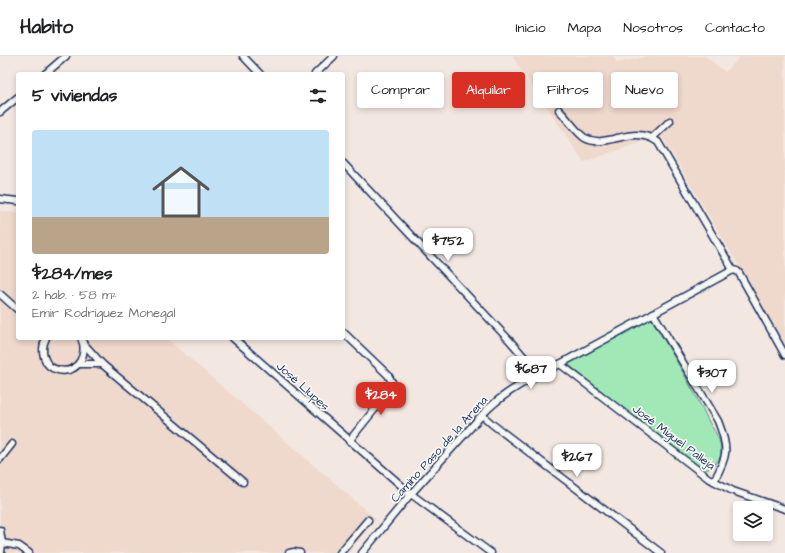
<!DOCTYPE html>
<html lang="es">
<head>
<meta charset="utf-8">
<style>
  :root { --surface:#fff; --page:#f2f2f2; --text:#202124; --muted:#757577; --line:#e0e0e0; --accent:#d93025 }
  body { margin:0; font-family:"Architects Daughter",sans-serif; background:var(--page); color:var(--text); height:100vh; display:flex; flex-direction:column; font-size:15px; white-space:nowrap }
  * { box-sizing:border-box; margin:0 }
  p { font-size:13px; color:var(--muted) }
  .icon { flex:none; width:22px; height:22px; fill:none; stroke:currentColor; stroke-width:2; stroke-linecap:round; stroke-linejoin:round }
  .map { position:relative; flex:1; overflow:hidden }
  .details { position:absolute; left:16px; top:16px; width:329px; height:268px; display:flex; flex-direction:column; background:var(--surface); border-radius:4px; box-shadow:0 2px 6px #0003 }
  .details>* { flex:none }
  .guide { position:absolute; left:357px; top:16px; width:368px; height:36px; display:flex; gap:8px }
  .tools { position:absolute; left:733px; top:445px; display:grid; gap:8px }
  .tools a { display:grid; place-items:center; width:40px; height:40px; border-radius:4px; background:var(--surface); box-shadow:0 2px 6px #0003; font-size:20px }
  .price { position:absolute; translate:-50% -34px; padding:0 9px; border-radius:8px; background:#fff; color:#222; font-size:13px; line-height:26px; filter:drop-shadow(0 1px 2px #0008) }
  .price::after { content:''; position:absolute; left:50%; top:24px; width:12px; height:9px; margin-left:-6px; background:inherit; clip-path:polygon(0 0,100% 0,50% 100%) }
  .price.current { background:var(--accent); color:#fff }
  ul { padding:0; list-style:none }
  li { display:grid; align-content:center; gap:8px; height:212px; padding:0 16px }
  li span { display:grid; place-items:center; height:124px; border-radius:4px; color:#555 }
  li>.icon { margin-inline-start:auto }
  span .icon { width:72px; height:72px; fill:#fffc; stroke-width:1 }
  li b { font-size:17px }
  h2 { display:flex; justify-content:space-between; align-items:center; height:48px; padding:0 16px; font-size:17px }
  .chip { padding:0 14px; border-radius:4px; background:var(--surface); box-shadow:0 2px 6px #0003; font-size:14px; line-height:36px }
  .chip.current { background:var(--accent); color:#fff }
  header { display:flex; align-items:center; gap:24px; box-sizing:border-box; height:56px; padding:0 20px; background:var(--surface); border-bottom:1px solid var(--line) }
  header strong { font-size:19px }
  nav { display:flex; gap:22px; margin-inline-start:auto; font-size:14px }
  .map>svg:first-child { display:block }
  .built { fill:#efd8cc }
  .green { fill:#a0e9b7; stroke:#5e8c8a }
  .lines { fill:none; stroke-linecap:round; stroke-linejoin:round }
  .minor-casing { stroke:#1b2f5e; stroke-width:9 }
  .minor { stroke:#f6f6f2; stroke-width:6 }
  .labels { text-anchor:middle; stroke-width:3.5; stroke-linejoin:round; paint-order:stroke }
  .street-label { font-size:12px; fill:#1b2f5e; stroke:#f6f6f2 }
</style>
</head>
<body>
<header>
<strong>Habito</strong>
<nav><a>Inicio</a><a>Mapa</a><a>Nosotros</a><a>Contacto</a></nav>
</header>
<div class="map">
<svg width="785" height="497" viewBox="0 0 785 497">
  <rect width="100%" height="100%" fill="#f3e8e1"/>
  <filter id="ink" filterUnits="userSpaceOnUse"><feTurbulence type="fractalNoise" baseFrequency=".025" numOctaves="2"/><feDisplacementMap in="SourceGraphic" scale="8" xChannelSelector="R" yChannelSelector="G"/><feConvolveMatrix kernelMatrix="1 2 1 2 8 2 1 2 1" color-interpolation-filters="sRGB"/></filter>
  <g filter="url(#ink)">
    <!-- built -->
    <g class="built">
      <path d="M 512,0 L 613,0 L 617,7 L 650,0 L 705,0 L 725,16 L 741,0 L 785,0 L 785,293 L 739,210 L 661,79 L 584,106 Z"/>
      <path d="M 0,155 L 18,157 L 18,282 L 166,282 L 376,463 L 348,497 L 0,497 Z"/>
    </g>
    <!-- green -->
    <path class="green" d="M 651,262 C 671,296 692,330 709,366 C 714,374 721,384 721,394 C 722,404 712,413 703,415 L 662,384 L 569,309 L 569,306 Z"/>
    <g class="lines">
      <!-- minor casing -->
      <g class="minor-casing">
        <g id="minor">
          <path d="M 243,0 L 260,18"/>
          <path d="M 45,18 L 66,0"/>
          <path d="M 315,18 L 334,0"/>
          <path d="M 559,54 C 565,60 579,79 585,82 C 607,94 632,67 658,86 L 733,214"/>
          <path d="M 0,56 L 18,41"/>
          <path d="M 652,82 L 670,65"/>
          <path d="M 343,107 L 511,286 L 539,318"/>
          <path d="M 0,143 L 18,145"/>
          <path d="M 733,214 L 737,215 L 739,217 L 785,299"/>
          <path d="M 0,238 L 18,254"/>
          <path d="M 653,257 L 718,365 C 729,393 728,399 714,425"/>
          <path d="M 343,276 L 388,319 L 392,326 L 391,333 L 349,385"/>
          <path d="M 46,282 C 40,294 43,311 58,314 C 78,319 89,297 81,282"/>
          <path d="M 233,282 L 411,438 L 491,497"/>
          <path d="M 84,288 L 102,308 L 243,426"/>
          <path d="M 79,308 L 102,308"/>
          <path d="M 560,308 L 708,422 L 733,435 L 785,453"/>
          <path d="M 482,359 L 492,368 L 661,497"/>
          <path d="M 0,403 L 12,388"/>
          <path d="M 0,474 L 2,487 L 1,497"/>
          <path d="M 2,487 L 19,490 L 29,497"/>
          <path d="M 289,497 L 294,496 L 300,497"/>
          <path d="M 340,497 L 368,464"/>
          <path d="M 362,497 L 409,440 L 482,359 C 503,336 533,321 560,308 L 733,214"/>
        </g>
      </g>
      <!-- minor -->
      <use href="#minor" class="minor"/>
    </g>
  </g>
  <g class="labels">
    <!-- street labels -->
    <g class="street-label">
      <text transform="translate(303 330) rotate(42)" y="4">José Llupes</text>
      <text transform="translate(674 381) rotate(37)" y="4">José Miguel Palleja</text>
      <text transform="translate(439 393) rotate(-48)" y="4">Camino Paso de la Arena</text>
    </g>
  </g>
</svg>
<div class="tools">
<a><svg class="icon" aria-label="layers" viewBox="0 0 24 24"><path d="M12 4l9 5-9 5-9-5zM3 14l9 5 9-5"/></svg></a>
</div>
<b class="price" style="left:448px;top:206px">$752</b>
<b class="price" style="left:531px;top:334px">$687</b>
<b class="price" style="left:712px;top:338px">$307</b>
<b class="price current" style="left:381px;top:360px">$284</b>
<b class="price" style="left:577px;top:422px">$267</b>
<div class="guide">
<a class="chip">Comprar</a>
<a class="chip current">Alquilar</a>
<a class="chip">Filtros</a>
<a class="chip">Nuevo</a>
</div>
<section class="details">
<h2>5 viviendas<svg class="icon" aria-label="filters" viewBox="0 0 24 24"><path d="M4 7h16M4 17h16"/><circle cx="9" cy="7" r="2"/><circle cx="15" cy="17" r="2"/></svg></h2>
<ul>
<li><span style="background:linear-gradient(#bfe0f5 70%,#b9a48a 0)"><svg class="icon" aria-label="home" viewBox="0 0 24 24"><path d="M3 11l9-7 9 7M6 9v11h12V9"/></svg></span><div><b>$284/mes</b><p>2 hab. · 58 m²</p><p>Emir Rodríguez Monegal</p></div></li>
</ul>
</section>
</div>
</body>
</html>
